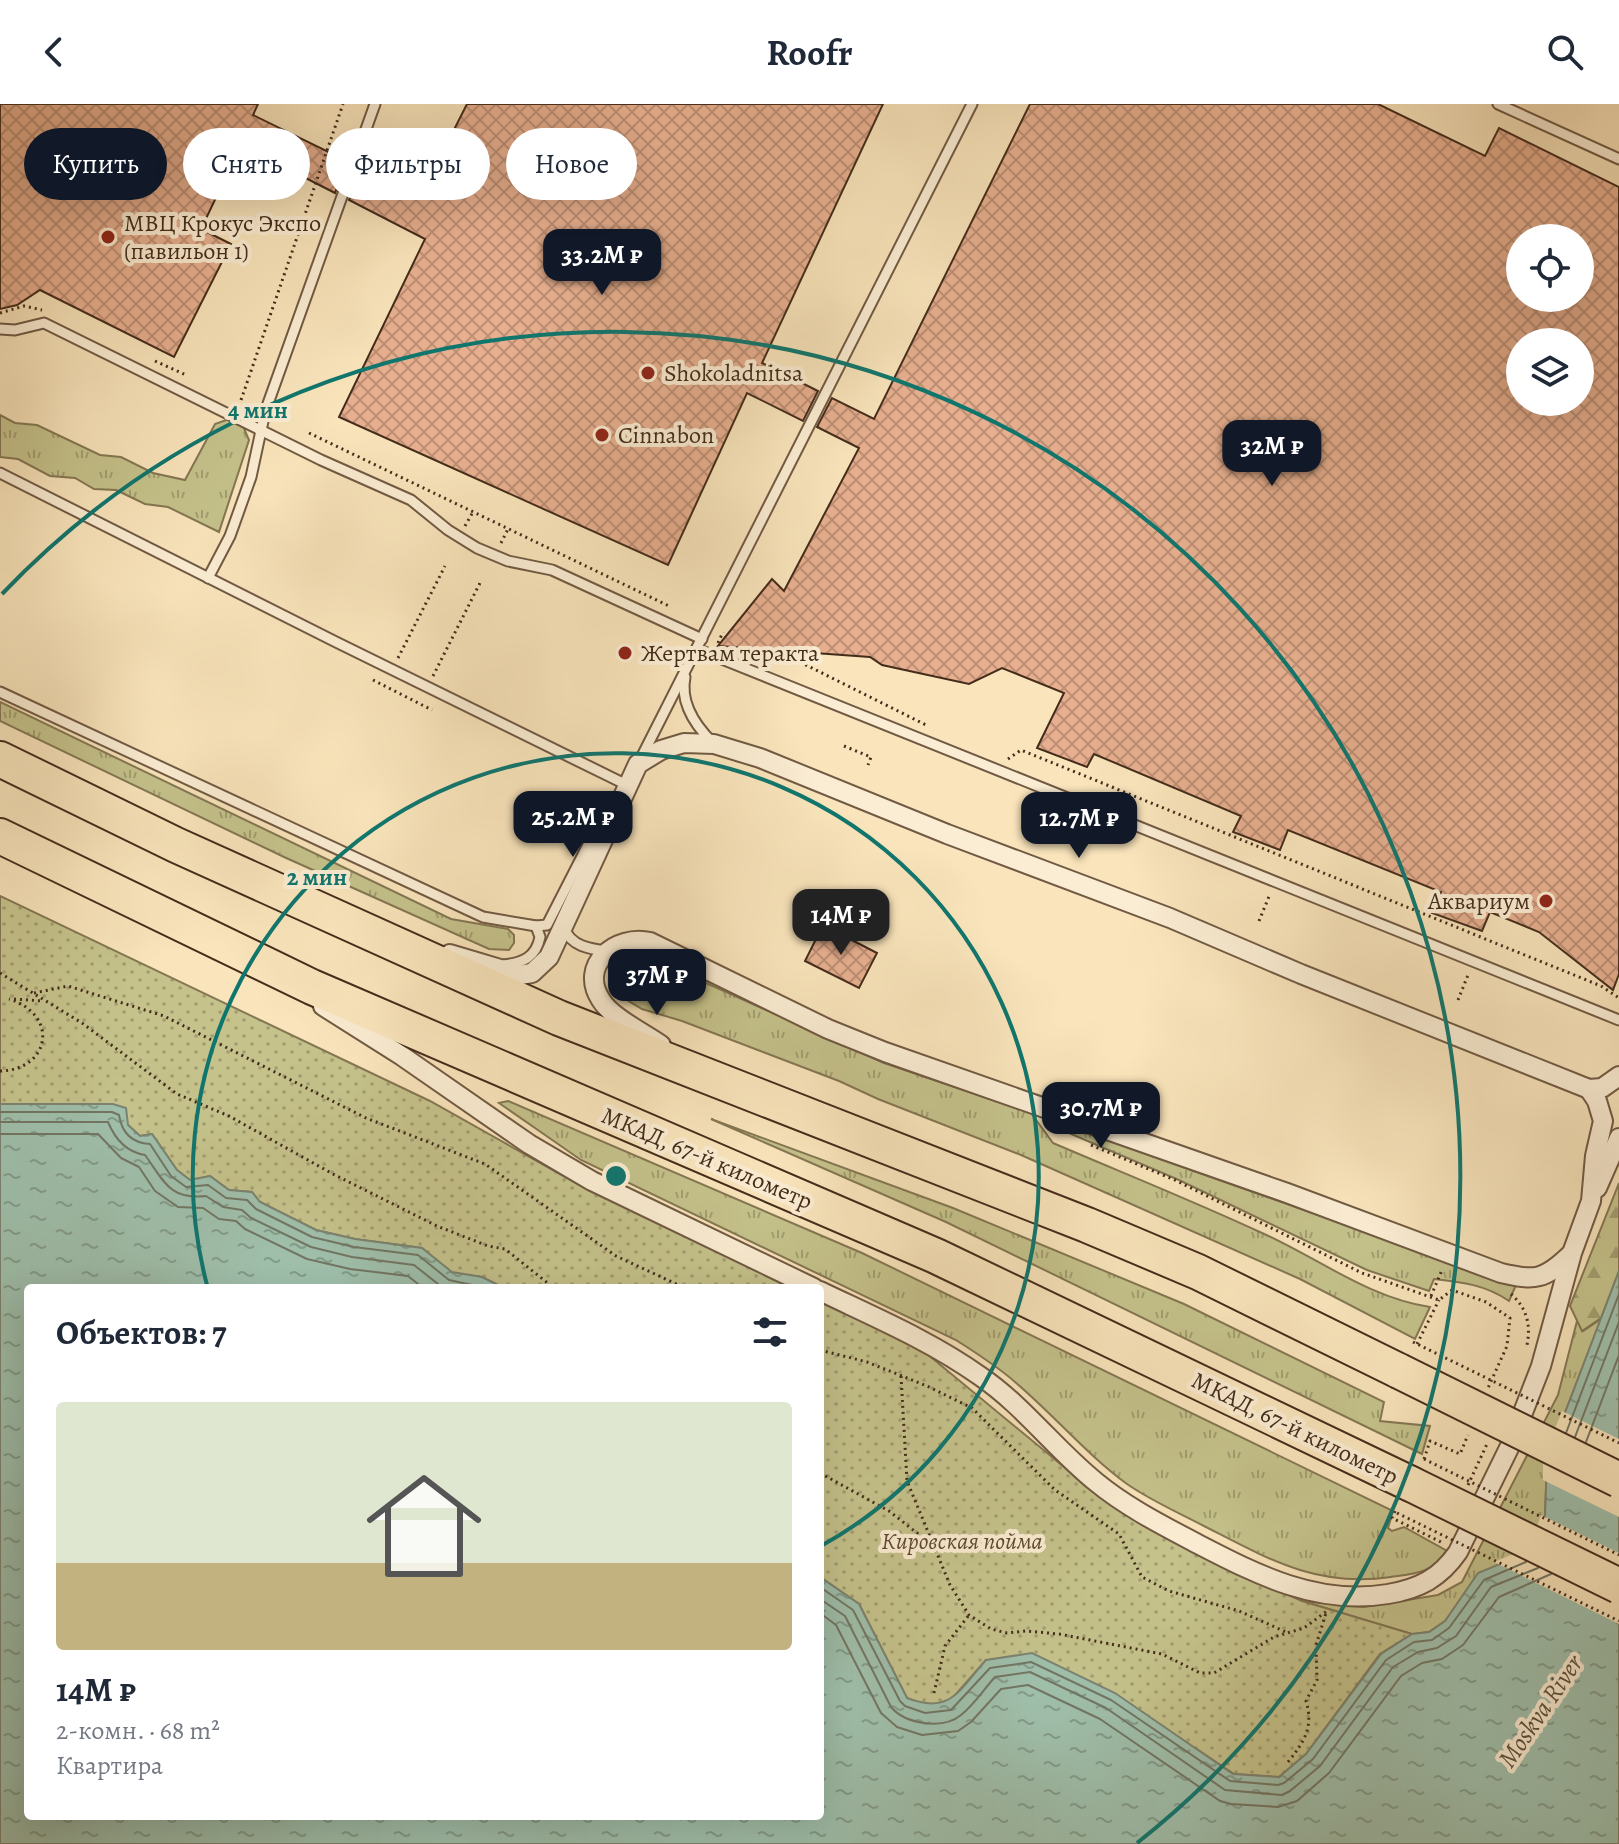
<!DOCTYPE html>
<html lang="ru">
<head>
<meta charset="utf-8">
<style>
  :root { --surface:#fff; --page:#f2f2f3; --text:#1f2937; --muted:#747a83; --line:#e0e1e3; --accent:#111827 }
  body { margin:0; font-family:Alegreya,serif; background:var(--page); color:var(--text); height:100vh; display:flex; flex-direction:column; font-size:30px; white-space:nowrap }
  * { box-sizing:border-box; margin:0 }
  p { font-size:26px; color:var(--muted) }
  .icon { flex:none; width:44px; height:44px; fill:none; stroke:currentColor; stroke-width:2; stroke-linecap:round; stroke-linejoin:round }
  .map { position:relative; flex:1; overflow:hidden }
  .drawer { position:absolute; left:24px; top:1180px; width:800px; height:536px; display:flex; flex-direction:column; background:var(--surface); border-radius:8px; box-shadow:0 8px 32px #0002 }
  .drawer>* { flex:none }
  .top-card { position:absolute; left:24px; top:24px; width:800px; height:72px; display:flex; gap:16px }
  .controls { position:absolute; left:1506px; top:120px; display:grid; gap:16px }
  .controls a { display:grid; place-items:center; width:88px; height:88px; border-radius:50%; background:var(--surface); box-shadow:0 8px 32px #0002; font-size:40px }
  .price { position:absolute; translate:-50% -68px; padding:0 18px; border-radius:16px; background:var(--accent); color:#fff; font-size:26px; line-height:52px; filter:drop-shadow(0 2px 4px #0008) }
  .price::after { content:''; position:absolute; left:50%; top:48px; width:24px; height:18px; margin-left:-12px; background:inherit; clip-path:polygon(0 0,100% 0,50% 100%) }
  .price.selected { background:#222; color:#fff }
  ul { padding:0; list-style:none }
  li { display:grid; align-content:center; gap:16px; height:424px; padding:0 32px }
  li+li { border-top:2px solid var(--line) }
  li span { display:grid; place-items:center; height:248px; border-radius:8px; color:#555 }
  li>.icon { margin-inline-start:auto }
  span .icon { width:144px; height:144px; fill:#fffc; stroke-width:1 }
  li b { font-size:34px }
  h2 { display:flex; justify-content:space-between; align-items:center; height:96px; padding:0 32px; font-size:34px }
  .chip { padding:0 28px; border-radius:36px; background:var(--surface); box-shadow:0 8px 32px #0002; font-size:28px; line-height:72px }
  .chip.selected { background:var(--accent); color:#fff }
  header { display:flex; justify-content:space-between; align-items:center; height:104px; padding:0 32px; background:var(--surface); font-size:36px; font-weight:700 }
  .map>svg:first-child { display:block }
  .grass { fill:url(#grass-tufts); stroke:#847753; stroke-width:2 }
  .forest { fill:url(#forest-firs); stroke:#847753; stroke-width:2 }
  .park { fill:url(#park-dots); stroke:#847753; stroke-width:2 }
  .water { fill:url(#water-ripples); stroke:#7b8471; stroke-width:2 }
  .pier { fill:#f9e4bb }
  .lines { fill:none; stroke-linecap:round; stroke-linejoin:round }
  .shore { stroke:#727663; stroke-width:2 }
  .building { fill:url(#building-cross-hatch); stroke:#442c1b; stroke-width:2; fill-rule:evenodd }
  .lane-casing { stroke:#715a43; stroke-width:13 }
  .street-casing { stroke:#715a43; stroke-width:22 }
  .highway-casing { stroke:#442c1b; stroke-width:38 }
  .path { stroke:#442c1b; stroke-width:3; stroke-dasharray:2 4; stroke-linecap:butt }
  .lane { stroke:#fbedd3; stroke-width:9 }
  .street { stroke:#fbedd3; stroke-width:18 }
  .highway { stroke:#f9e4bb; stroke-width:34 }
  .highway-bridge-casing { stroke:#442c1b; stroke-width:38; stroke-linecap:butt }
  .path-bridge { stroke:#442c1b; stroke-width:3; stroke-dasharray:2 4; stroke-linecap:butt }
  .highway-bridge { stroke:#f9e4bb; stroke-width:34 }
  .ring { fill:none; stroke:#0f766e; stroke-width:4 }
  .poi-dot { fill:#8f2418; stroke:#fbedd3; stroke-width:3 }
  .labels { text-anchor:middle; stroke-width:8; stroke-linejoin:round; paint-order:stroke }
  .poi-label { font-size:24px; fill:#442c1b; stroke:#fbedd3; text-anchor:start }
  .street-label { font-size:24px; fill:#442c1b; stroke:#fbedd3 }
  .park-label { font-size:24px; font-style:italic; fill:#5e4a31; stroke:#fbedd3 }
  .water-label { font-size:26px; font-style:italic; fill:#5b513f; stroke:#fbedd3 }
  .centre { fill:#0f766e; stroke:#fbedd3; stroke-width:4 }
  .ring-label { font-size:24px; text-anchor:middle; font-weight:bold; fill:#0f766e; stroke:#fbedd3; stroke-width:8; stroke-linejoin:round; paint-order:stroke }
</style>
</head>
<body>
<header><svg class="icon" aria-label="back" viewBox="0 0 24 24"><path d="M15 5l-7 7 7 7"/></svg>Roofr<svg class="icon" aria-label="search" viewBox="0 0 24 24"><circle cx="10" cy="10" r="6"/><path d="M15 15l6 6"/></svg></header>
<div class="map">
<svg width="1619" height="1740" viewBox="0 0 1619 1740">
  <defs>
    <pattern id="grass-tufts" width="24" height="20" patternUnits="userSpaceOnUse" patternTransform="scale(2)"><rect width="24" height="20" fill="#c5c28b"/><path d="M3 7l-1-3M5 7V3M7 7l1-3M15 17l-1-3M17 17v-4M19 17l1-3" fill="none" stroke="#a29e71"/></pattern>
    <pattern id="forest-firs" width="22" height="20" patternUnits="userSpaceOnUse" patternTransform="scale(2)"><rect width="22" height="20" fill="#c5c28b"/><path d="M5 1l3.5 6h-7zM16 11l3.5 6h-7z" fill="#a29e71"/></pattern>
    <pattern id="park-dots" width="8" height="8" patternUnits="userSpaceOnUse" patternTransform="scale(2)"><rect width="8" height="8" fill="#c5c28b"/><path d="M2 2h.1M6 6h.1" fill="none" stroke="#a29e71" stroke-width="1.8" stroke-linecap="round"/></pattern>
    <pattern id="water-ripples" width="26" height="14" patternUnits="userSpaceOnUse" patternTransform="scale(2)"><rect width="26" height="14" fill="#9fbfab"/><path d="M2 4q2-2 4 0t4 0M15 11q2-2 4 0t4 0" fill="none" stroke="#839b8a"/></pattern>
    <pattern id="building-cross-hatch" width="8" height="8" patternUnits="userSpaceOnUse" patternTransform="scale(2)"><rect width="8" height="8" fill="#e7af8f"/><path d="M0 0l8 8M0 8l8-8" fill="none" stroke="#bd8f74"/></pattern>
  </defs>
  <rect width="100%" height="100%" fill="#f9e4bb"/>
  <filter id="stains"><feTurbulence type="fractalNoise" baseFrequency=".0025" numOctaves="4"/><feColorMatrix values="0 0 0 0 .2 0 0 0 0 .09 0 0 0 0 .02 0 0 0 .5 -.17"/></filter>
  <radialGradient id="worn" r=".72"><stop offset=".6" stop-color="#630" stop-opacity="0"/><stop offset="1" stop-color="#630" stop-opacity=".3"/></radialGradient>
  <!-- grass -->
  <g class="grass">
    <path d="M 0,311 L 15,319 L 37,321 L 100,351 L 121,353 L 153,369 L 185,376 L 215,320 L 229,315 L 243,322 L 249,336 L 219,428 L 168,403 L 145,400 L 116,386 L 94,385 L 75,374 L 50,372 L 18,355 L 0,353 Z"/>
    <path d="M 0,598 L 451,815 L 508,825 L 514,831 L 514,839 L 509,846 L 489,845 L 284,753 L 0,617 Z"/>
    <path d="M 646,852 L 884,959 L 1031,1009 L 1053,1039 C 1123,1069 1193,1097 1262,1129 C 1318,1154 1369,1194 1430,1203 L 1415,1235 L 1300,1175 L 1021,1051 L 878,995 L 839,977 L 682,917 L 642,905 L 627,896 L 619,885 L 616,875 L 616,865 L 628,854 Z"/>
    <path d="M 508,997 L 862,1149 L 1393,1407 L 1388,1424 L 1392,1427 L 1404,1423 L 1449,1448 C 1428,1469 1420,1469 1391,1473 C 1315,1484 1267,1454 1202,1421 C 1177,1408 1150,1396 1127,1380 C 1086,1350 1054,1311 1015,1278 C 997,1262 976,1249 956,1236 L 581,1056 L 499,999 Z"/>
    <path d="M 711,1015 L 953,1104 L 1184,1200 L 1384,1298 L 1380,1317 L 1430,1322 L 1422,1350 L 946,1118 Z"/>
    <path d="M 1055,1018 L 1516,1181 L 1509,1197 C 1486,1181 1462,1178 1434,1175 L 1429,1187 L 1367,1166 L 1179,1076 L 1057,1024 Z"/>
    <path d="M 1601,1215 L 1547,1356 L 1545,1412 L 1534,1446 L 1461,1497 L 1445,1517 L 1429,1528 L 1412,1530 L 1302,1497 L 1364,1503 L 1438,1491 L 1462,1478 L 1558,1291 L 1577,1217 L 1583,1227 Z"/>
  </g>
  <!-- forest -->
  <path class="forest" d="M 1619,1079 L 1619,1167 L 1601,1214 L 1582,1227 L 1570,1202 Z"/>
  <!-- park -->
  <g class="park">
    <path d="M 0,792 L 430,997 L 585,1084 L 797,1184 L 504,1184 L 482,1173 L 452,1169 L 422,1144 L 355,1135 L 316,1126 L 260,1098 L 252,1088 L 229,1086 L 210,1072 L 190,1076 L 177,1066 L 152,1030 L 140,1032 L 128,1021 L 32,1001 L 0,1000 Z"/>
    <path d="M 820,1195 L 926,1249 L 1098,1391 L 1153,1426 L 1211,1457 L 1302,1497 L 1412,1530 L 1380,1550 L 1306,1650 L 1279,1673 L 1234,1670 L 1195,1644 L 986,1556 L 949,1598 L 926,1602 L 907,1594 L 859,1500 L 820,1473 Z"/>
  </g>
  <!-- water -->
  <path class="water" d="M 0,1000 L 113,1000 L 126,1004 L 128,1021 L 140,1032 L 152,1030 L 177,1066 L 190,1076 L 210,1072 L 229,1086 L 252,1088 L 260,1098 L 316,1126 L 355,1135 L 422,1144 L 452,1168 L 482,1173 L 504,1184 L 28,1184 L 28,1712 L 820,1712 L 820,1473 L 859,1500 L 907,1594 C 951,1611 959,1586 986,1556 L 1032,1549 L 1115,1589 L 1233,1670 L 1279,1673 L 1306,1650 L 1381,1550 L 1412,1530 L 1429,1528 L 1445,1517 L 1478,1469 L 1534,1446 L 1545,1412 L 1547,1356 L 1619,1167 L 1619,1740 L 0,1740 Z"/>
  <!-- pier -->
  <g class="pier">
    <path d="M 1562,1307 L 1619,1335 L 1619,1413 L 1543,1376 L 1543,1355 Z"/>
    <path d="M 1541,1411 L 1619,1449 L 1619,1520 L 1494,1458 L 1530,1443 Z"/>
  </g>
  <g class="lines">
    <!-- shore -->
    <g class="shore">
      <path d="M 0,1008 L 112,1008 L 119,1011 C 122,1030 132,1039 150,1040 L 171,1072 L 186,1083 L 208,1081 L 226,1094 L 247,1096 L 256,1105 L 312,1133 L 354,1143 L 418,1151 L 449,1176 L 486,1184"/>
      <path d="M 0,1018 L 108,1018 C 115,1035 126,1048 145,1051 C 164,1077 169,1096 206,1092 L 223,1103 L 242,1106 L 251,1114 L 311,1143 L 352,1153 L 414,1161 L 443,1184"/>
      <path d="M 0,1030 L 98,1030 L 121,1054 L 139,1063 L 155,1087 L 178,1103 L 203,1104 L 219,1115 L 236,1117 L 245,1125 L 307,1155 L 350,1165 L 408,1172 L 423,1184"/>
      <path d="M 1566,1329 L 1619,1190"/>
      <path d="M 1575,1333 L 1619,1218"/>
      <path d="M 1586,1338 L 1619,1251"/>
      <path d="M 820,1483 L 853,1506 L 900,1597 L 905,1602 L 925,1609 L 951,1606 L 990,1564 L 1031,1558 L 1111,1596 L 1230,1677 L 1278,1681 L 1284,1679 L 1313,1655 L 1386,1556 L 1414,1538 L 1432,1536 L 1449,1524 L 1484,1476 L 1526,1458"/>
      <path d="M 820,1495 L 845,1512 L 891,1603 C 905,1620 943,1626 961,1611 C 974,1601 984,1585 995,1573 L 1030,1568 L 1106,1604 L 1225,1686 L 1282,1691 L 1290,1687 L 1320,1662 L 1393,1563 L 1418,1548 L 1437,1544 L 1456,1532 L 1491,1483 L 1538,1464"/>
      <path d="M 820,1509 L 836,1521 L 881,1609 L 897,1623 L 922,1631 L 958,1627 L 971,1618 L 1001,1585 L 1028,1581 L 1100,1615 L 1220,1697 L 1231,1700 L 1278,1703 L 1297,1697 L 1329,1669 L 1401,1572 L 1422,1559 L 1442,1555 L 1463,1541 L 1499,1493 L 1551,1470"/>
    </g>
  </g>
  <!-- building -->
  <g class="building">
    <path d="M 0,0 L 258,0 L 253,11 L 347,57 L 335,89 L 241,41 L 201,125 L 231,140 L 174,253 L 40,186 L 17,201 L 0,205 Z"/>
    <path d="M 467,0 L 883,0 L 762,259 L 818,287 L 803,317 L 747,289 L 668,461 L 339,313 L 425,135 L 349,96 L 360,64 L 420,93 Z"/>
    <path d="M 1030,0 L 1378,0 L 1485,52 L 1499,24 L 1619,83 L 1619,870 L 1613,886 L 1539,828 L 1490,808 L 1482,827 L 1432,809 L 1441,788 L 1288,726 L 1280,746 L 1233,728 L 1241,712 L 1094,650 L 1087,663 L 1037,644 L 1064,589 L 1002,564 L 969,580 L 882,561 L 870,553 L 718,542 L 772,475 L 784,487 L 859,344 L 817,323 L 832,294 L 874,315 ZM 1520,134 L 1580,134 L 1580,194 L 1520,194 ZM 1520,238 L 1580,238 L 1580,298 L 1520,298 Z"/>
    <path d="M 823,821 L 877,849 L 859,884 L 805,857 Z"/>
  </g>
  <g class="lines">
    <!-- lane casing -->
    <g class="lane-casing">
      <g id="lane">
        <path d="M 1498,0 L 1619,55"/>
        <path d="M 0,225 L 15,226 L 44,219 L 321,356 L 411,396 L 448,426 L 477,444 L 508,457 L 552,466 L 702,535"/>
        <path d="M 0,369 L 336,538 L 629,682"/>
        <path d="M 208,474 L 230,432 L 251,373 L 265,308 L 375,0"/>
        <path d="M 697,545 L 1619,916"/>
        <path d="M 685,573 C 680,598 695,621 712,638"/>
        <path d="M 0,588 L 483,813 L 536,822 L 547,821 L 594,729 L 608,715"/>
        <path d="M 641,654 L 972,0"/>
        <path d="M 564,824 C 571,842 589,845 607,847"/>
        <path d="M 503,861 C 522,859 536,854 540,833 L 536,822"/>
      </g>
    </g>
    <!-- street casing -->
    <g class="street-casing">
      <g id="street">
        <path d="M 450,850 L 520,871 L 532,869 L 549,853 L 638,660 L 661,646 L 684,639 L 714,640 L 760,654 L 947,730 L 1170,814 L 1301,870 L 1589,985 L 1602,984 L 1619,972"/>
        <path d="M 323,902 L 402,952 L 529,1040 L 592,1077 L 814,1184"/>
        <path d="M 661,941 C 644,929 611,913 601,896 C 578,861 616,830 650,838 L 828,925 L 885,948 L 1287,1089 L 1501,1169 C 1535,1177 1544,1176 1570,1151"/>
        <path d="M 1597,1084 L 1619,1034"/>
        <path d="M 820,1187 C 874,1213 931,1237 980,1272 C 1024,1302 1055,1345 1096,1378 C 1125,1402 1160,1420 1194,1438 C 1256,1470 1316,1502 1388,1490 C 1419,1485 1440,1474 1458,1448 L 1510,1342 L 1541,1262 L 1572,1149 L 1591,1097 L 1595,1052 L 1603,1017 L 1597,997 L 1589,985"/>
      </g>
    </g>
    <!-- highway casing -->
    <g class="highway-casing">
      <g id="highway">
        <path d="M 0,655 L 176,741 L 559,914 L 1087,1121 L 1198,1168 L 1399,1267"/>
        <path d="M 0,732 L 312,883 L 936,1152 L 1411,1380"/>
      </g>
    </g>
    <!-- path -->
    <g class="path">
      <path d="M 0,209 L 24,202 L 42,206"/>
      <path d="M 155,257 L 186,271"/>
      <path d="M 241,296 L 343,0"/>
      <path d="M 309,329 L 669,502"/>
      <path d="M 465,422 L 473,408"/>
      <path d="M 501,439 L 508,425"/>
      <path d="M 718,539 L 723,528"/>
      <path d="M 736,546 L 784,550 L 928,622"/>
      <path d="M 398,554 L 445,462"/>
      <path d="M 433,572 L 480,479"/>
      <path d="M 373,576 L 432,606"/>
      <path d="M 844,642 L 871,653 L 868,661"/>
      <path d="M 1008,655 L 1021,646 L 1601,882 L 1619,894"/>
      <path d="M 1259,817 L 1270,790"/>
      <path d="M 0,869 L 82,919 L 177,990 L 229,1012 L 333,1070 L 437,1122 L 488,1142 L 505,1145 L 554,1184"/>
      <path d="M 34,889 L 68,882 L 164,912 L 366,1014 L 485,1060 L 616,1152 L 685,1184"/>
      <path d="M 14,895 L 43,897"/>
      <path d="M 1458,896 L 1468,871"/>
      <path d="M 0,967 C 50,966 60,911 9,895"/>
      <path d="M 1091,1041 L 1175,1076 L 1362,1169 L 1439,1196 L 1452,1186 L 1486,1198 L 1510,1214 L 1507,1242 L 1488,1284"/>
      <path d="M 1511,1190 C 1527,1204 1531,1221 1527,1241"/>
      <path d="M 1431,1192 L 1442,1166"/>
      <path d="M 1417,1240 L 1439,1196"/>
      <path d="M 820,1246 L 867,1258 L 927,1282 L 972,1304 L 1055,1386 L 1119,1430 L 1142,1473 L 1169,1487 L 1239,1507 L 1286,1528"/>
      <path d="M 901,1272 L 907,1377 L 950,1481 L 969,1511 L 991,1525 L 1007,1529 L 1026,1527 L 1059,1530 L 1162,1550 L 1200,1569 L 1214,1569 L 1274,1533 L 1304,1524 L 1327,1507"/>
      <path d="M 1424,1355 L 1430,1337 L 1460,1350 L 1468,1331"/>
      <path d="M 820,1369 L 889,1407 L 931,1440"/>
      <path d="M 1468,1381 L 1487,1340"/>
      <path d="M 1395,1407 L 1392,1414 L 1443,1439"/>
      <path d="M 934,1589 L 945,1542 L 969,1511"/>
      <path d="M 1288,1658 C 1304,1638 1314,1623 1306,1597 L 1317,1576 L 1316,1541 L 1326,1509"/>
    </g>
    <!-- lane -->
    <use href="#lane" class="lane"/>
    <!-- street -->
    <use href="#street" class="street"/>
    <!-- highway -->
    <use href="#highway" class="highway"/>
    <!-- highway-bridge casing -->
    <g class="highway-bridge-casing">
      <g id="highway-bridge">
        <path d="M 1399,1267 L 1619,1376"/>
        <path d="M 1411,1380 L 1619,1482"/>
      </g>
    </g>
    <!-- path-bridge -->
    <g class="path-bridge">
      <path d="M 1413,1238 L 1619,1339"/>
      <path d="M 1424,1355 L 1619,1451"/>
      <path d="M 1397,1409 L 1619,1517"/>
    </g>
    <!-- highway-bridge -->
    <use href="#highway-bridge" class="highway-bridge"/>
  </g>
  <!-- distance rings -->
  <g class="ring">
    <path d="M207 1181A423 423 0 1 1 821 1442"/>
    <path d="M2 490A846 846 0 1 1 1137 1739"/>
  </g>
  <!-- markers -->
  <g class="poi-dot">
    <circle cx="108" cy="133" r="8"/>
    <circle cx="648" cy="269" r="8"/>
    <circle cx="602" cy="331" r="8"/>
    <circle cx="625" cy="549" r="8"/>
    <circle cx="1546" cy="797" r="8"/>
  </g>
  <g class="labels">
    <!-- poi labels -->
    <g class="poi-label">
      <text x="124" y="127">МВЦ Крокус Экспо<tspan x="124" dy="28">(павильон 1)</tspan></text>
      <text x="664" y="277">Shokoladnitsa</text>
      <text x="618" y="339">Cinnabon</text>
      <text x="641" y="557">Жертвам теракта</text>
      <text x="1530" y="805" text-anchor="end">Аквариум</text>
    </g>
    <!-- street labels -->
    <g class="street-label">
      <text transform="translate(707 1054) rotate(23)" y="8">МКАД, 67-й километр</text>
      <text transform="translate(1295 1324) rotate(26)" y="8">МКАД, 67-й километр</text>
    </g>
    <!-- park labels -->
    <g class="park-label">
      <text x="962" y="1445">Кировская пойма</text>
    </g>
    <!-- water labels -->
    <g class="water-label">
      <text transform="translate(1540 1607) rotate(-56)" y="9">Moskva River</text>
    </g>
  </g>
  <circle cx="616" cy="1072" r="12" class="centre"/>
  <g class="ring-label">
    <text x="258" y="314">4 мин</text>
    <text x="317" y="781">2 мин</text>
  </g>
  <rect width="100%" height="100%" filter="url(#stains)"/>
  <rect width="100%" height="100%" fill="url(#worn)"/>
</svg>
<div class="controls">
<a><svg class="icon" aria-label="locate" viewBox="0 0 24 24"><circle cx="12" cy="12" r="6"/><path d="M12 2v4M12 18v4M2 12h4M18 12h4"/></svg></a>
<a><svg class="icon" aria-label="layers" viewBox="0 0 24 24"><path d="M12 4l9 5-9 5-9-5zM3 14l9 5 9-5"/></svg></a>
</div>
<b class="price" style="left:602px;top:193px">33.2M ₽</b>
<b class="price" style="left:1272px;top:384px">32M ₽</b>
<b class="price" style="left:573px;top:755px">25.2M ₽</b>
<b class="price" style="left:1079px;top:756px">12.7M ₽</b>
<b class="price selected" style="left:841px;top:853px">14M ₽</b>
<b class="price" style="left:657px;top:913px">37M ₽</b>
<b class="price" style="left:1101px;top:1046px">30.7M ₽</b>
<div class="top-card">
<a class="chip selected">Купить</a>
<a class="chip">Снять</a>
<a class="chip">Фильтры</a>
<a class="chip">Новое</a>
</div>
<section class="drawer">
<h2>Объектов: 7<svg class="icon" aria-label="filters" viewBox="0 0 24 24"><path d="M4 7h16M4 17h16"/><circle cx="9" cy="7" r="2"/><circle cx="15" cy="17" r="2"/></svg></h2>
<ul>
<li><span style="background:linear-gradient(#dfe7d0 65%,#c2b280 0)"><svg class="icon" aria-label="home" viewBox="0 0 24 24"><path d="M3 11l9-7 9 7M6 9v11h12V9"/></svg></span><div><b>14M ₽</b><p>2-комн. · 68 m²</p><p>Квартира</p></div></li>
</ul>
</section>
</div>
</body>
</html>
